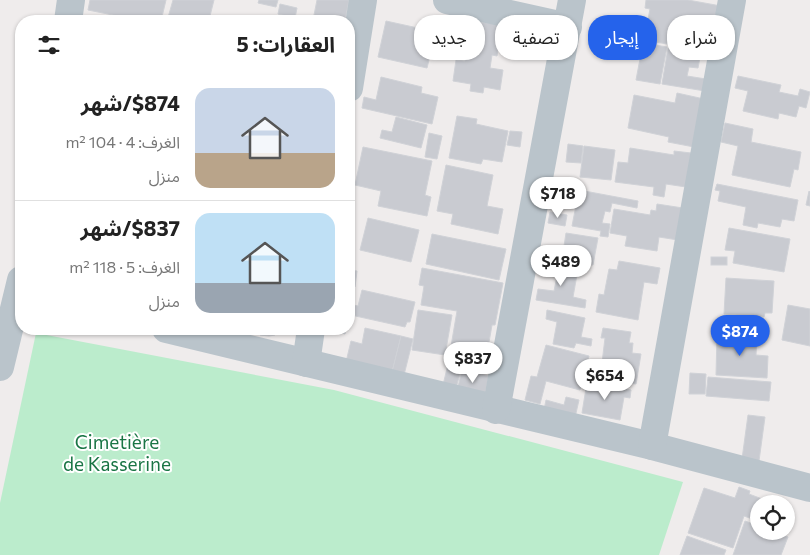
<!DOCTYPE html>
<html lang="ar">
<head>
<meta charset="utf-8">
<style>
  :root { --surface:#fff; --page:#f6f6f6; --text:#222; --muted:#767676; --line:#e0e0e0; --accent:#2563eb }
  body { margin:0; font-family:Commissioner,"Noto Sans Arabic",sans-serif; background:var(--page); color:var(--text); direction:rtl; height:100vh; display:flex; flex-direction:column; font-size:19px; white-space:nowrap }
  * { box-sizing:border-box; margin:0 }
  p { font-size:16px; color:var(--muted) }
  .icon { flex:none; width:28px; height:28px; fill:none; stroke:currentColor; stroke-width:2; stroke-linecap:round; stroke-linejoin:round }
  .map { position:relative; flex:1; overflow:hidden; direction:ltr }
  .side { position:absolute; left:15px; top:15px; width:340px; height:320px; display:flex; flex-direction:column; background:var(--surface); border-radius:20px; box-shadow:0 1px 4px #0004; direction:rtl }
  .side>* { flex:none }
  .guide { position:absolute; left:370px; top:15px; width:365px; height:45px; direction:rtl; display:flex; gap:10px }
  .controls { position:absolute; left:750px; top:495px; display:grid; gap:10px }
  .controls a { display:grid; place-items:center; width:45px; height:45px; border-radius:50%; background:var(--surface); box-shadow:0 1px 4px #0004; font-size:25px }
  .price { position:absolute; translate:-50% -42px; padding:0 11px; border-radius:18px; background:#fff; color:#222; font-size:16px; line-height:32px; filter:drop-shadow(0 1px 2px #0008) }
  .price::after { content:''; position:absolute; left:50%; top:30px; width:15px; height:11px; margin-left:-8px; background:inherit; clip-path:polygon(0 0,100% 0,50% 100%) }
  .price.active { background:var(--accent); color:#fff }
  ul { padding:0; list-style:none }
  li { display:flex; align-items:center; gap:15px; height:125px; padding:0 20px }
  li+li { border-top:1px solid var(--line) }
  li span { display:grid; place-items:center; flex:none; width:140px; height:100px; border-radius:15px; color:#555 }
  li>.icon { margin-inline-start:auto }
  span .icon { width:60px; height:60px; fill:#fffc; stroke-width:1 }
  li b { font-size:21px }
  h2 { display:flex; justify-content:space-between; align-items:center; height:60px; padding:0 20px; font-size:21px }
  .tag { padding:0 18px; border-radius:20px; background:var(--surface); box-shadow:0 1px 4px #0004; font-size:18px; line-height:45px }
  .tag.active { background:var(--accent); color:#fff }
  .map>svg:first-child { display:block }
  .green { fill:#bbeccc }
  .building { fill:#c9cbd1; stroke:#d0d2d7 }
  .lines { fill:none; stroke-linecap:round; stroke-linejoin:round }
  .minor { stroke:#bac4cb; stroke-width:28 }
  .labels { text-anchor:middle; stroke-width:4; stroke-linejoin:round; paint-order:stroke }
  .park-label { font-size:19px; fill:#1a7545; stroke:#fff }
</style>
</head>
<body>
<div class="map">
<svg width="810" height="555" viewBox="0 0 810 555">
  <rect width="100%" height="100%" fill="#efecec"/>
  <!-- green -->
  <path class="green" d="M 36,333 L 334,390 L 683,482 L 659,555 L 0,555 L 0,503 Z"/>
  <!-- building -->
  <g class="building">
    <path d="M 90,0 L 166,0 L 161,21 L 143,21 L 88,10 Z"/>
    <path d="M 173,0 L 214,0 L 210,16 L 224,21 L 167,21 Z"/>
    <path d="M 259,0 L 278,0 L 276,7 L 258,3 Z"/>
    <path d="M 317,0 L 349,0 L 345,21 L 297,21 L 297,17 L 313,20 Z"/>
    <path d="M 646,0 L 688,0 L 721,6 L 717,22 L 695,18 L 690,48 L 644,40 L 650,9 L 645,8 Z"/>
    <path d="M 280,4 L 297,8 L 295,18 L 278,14 Z"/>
    <path d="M 460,19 L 502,25 L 497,56 L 492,55 L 490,68 L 503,70 L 500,90 L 484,87 L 483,93 L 470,91 L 471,84 L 453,81 L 456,60 L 465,61 L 468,40 L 457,38 Z"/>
    <path d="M 386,21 L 436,32 L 427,68 L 378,57 Z"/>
    <path d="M 520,36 L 537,36 L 537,59 L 521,59 Z"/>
    <path d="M 643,43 L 667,47 L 660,84 L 636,80 Z"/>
    <path d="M 668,48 L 701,52 L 698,68 L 689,67 L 687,76 L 706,79 L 705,91 L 662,84 Z"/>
    <path d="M 738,76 L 781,85 L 779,92 L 798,96 L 800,89 L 810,92 L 806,108 L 799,106 L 796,117 L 779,113 L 778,119 L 743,111 L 748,91 L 735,88 Z"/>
    <path d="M 381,77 L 422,87 L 421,93 L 438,97 L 432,124 L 362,108 L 364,97 L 376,100 Z"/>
    <path d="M 677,93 L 704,99 L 694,147 L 668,142 L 669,137 L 628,128 L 634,95 L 675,103 Z"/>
    <path d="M 457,116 L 477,119 L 476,124 L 508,131 L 502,162 L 483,159 L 481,164 L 449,158 Z"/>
    <path d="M 396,117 L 427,125 L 421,148 L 380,138 L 382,130 L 392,132 Z"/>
    <path d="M 725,123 L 753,129 L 751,142 L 801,152 L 798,170 L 794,169 L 790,187 L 732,175 L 738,146 L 721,142 Z"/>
    <path d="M 510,131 L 522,132 L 520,147 L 507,145 Z"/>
    <path d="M 429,133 L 442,136 L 437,159 L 425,157 Z"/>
    <path d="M 568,144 L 583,146 L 581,163 L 566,162 Z"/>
    <path d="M 584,146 L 615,150 L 611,180 L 580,177 Z"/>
    <path d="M 363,147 L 432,161 L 425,195 L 431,197 L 427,216 L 378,206 L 381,191 L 355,185 Z"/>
    <path d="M 630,148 L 674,155 L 674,151 L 691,153 L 686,187 L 666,184 L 664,197 L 653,195 L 654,187 L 615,182 L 618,162 L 628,163 Z"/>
    <path d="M 446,165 L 493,175 L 487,206 L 503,209 L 498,234 L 451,224 L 453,214 L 437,211 Z"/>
    <path d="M 717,184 L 798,200 L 794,221 L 782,219 L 780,227 L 758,223 L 757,228 L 743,225 L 746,207 L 718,201 L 720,191 L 715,190 Z"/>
    <path d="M 553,186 L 572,190 L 569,204 L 550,200 Z"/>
    <path d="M 579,190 L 638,201 L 637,208 L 612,203 L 610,212 L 605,211 L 602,223 L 610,224 L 608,237 L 600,236 L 601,231 L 572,226 Z"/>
    <path d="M 809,191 L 810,192 L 810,206 L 806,205 Z"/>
    <path d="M 657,204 L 683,208 L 678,240 L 659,237 L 657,251 L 625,246 L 627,236 L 610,233 L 614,209 L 650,215 L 651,210 L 656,211 Z"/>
    <path d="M 550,212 L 567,215 L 565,226 L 548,223 Z"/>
    <path d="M 368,218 L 419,230 L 411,262 L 360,250 Z"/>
    <path d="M 729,228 L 790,239 L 784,272 L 733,263 L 735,251 L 725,250 Z"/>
    <path d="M 566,233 L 598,238 L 593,265 L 562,259 Z"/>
    <path d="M 432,234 L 506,249 L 499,280 L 426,264 Z"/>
    <rect x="711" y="257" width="16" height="8"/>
    <path d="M 619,261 L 660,268 L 657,284 L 644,282 L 638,320 L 596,312 L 599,294 L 604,295 L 609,269 L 617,270 Z"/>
    <path d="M 543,263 L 578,269 L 573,297 L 586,300 L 585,308 L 536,300 L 538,289 L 554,291 L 557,276 L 541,273 Z"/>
    <path d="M 422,268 L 503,283 L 495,325 L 492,325 L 488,348 L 477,346 L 476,356 L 450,352 L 457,311 L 421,305 L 424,286 L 419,285 Z"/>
    <path d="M 349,270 L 357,271 L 355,287 L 349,286 Z"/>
    <path d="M 726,278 L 774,281 L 772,313 L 765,313 L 764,317 L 724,314 Z"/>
    <path d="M 362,290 L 415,302 L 410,322 L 407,322 L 405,327 L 351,315 L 349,318 L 349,304 L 358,306 Z"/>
    <path d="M 788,305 L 810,309 L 810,346 L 782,340 Z"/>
    <path d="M 418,310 L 452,315 L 445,355 L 412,350 Z"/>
    <path d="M 547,310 L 585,318 L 581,337 L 592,339 L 591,346 L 576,343 L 574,348 L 553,344 L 557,322 L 546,319 Z"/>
    <path d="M 365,328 L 401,336 L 392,372 L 346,362 L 351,341 L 362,344 Z"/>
    <path d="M 603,328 L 631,332 L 629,343 L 633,343 L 632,353 L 641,354 L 636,384 L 619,382 L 620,374 L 601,371 L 605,338 L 601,338 Z"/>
    <path d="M 261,329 L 280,329 L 275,335 L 269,336 L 260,335 Z"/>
    <path d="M 328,329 L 346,329 L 345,334 Z"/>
    <path d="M 717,335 L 757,336 L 756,355 L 768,356 L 767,378 L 716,375 Z"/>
    <path d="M 401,336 L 413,339 L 404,375 L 392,372 Z"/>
    <path d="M 546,345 L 589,356 L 580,390 L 546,381 L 540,404 L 525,400 L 531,376 L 537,377 Z"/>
    <path d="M 450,356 L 464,360 L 456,388 L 443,385 Z"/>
    <path d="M 462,370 L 489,376 L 484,398 L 457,391 Z"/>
    <path d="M 690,373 L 706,374 L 705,394 L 689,394 Z"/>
    <path d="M 708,377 L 771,382 L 769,401 L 706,396 Z"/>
    <path d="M 587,382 L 631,390 L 630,398 L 624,397 L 620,420 L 582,413 Z"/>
    <path d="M 566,397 L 579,400 L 574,422 L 543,415 L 546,400 L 564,405 Z"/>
    <path d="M 748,415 L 765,417 L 759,461 L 742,459 Z"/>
    <path d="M 739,487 L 750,491 L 749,494 L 765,500 L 764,504 L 759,504 L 758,521 L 744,516 L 733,548 L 688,533 L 704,488 L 735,498 Z"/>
    <path d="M 745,521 L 759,526 L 759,531 L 773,531 L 788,537 L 781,555 L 733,555 Z"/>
    <path d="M 687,536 L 726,550 L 724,555 L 680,555 Z"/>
  </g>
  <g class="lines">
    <!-- minor -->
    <g class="minor">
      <path d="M 447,0 L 568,27"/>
      <path d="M 68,21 L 71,0"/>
      <path d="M 349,88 L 363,0"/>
      <path d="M 166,329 L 652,446 L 810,488"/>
      <path d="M 306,363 L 311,329"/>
      <path d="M 0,367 L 21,280"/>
      <path d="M 496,410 L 572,0"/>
      <path d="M 652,446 L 732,0"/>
    </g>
  </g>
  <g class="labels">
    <!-- park labels -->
    <g class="park-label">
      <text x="117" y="449">Cimetière<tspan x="117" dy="22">de Kasserine</tspan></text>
    </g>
  </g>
</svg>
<div class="controls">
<a><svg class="icon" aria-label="locate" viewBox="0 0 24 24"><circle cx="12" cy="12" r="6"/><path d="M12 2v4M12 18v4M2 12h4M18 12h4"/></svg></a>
</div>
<b class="price" style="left:558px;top:219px">$718</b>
<b class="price" style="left:561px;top:287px">$489</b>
<b class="price active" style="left:740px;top:357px">$874</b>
<b class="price" style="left:473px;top:384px">$837</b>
<b class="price" style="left:605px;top:401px">$654</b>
<div class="guide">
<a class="tag">شراء</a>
<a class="tag active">إيجار</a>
<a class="tag">تصفية</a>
<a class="tag">جديد</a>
</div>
<section class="side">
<h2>العقارات: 5<svg class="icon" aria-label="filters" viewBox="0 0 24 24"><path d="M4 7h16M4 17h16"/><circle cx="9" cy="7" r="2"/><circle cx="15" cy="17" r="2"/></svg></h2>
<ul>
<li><span style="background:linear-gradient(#c9d6e8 65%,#b9a48a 0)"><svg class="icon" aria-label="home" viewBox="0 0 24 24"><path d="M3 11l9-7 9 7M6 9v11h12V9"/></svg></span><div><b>$874/شهر</b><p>الغرف: 4 · 104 m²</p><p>منزل</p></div></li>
<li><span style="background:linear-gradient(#bfe0f5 70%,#9aa5b1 0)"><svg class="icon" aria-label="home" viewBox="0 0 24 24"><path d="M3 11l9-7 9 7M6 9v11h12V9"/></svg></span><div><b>$837/شهر</b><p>الغرف: 5 · 118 m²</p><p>منزل</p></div></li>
</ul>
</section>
</div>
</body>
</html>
